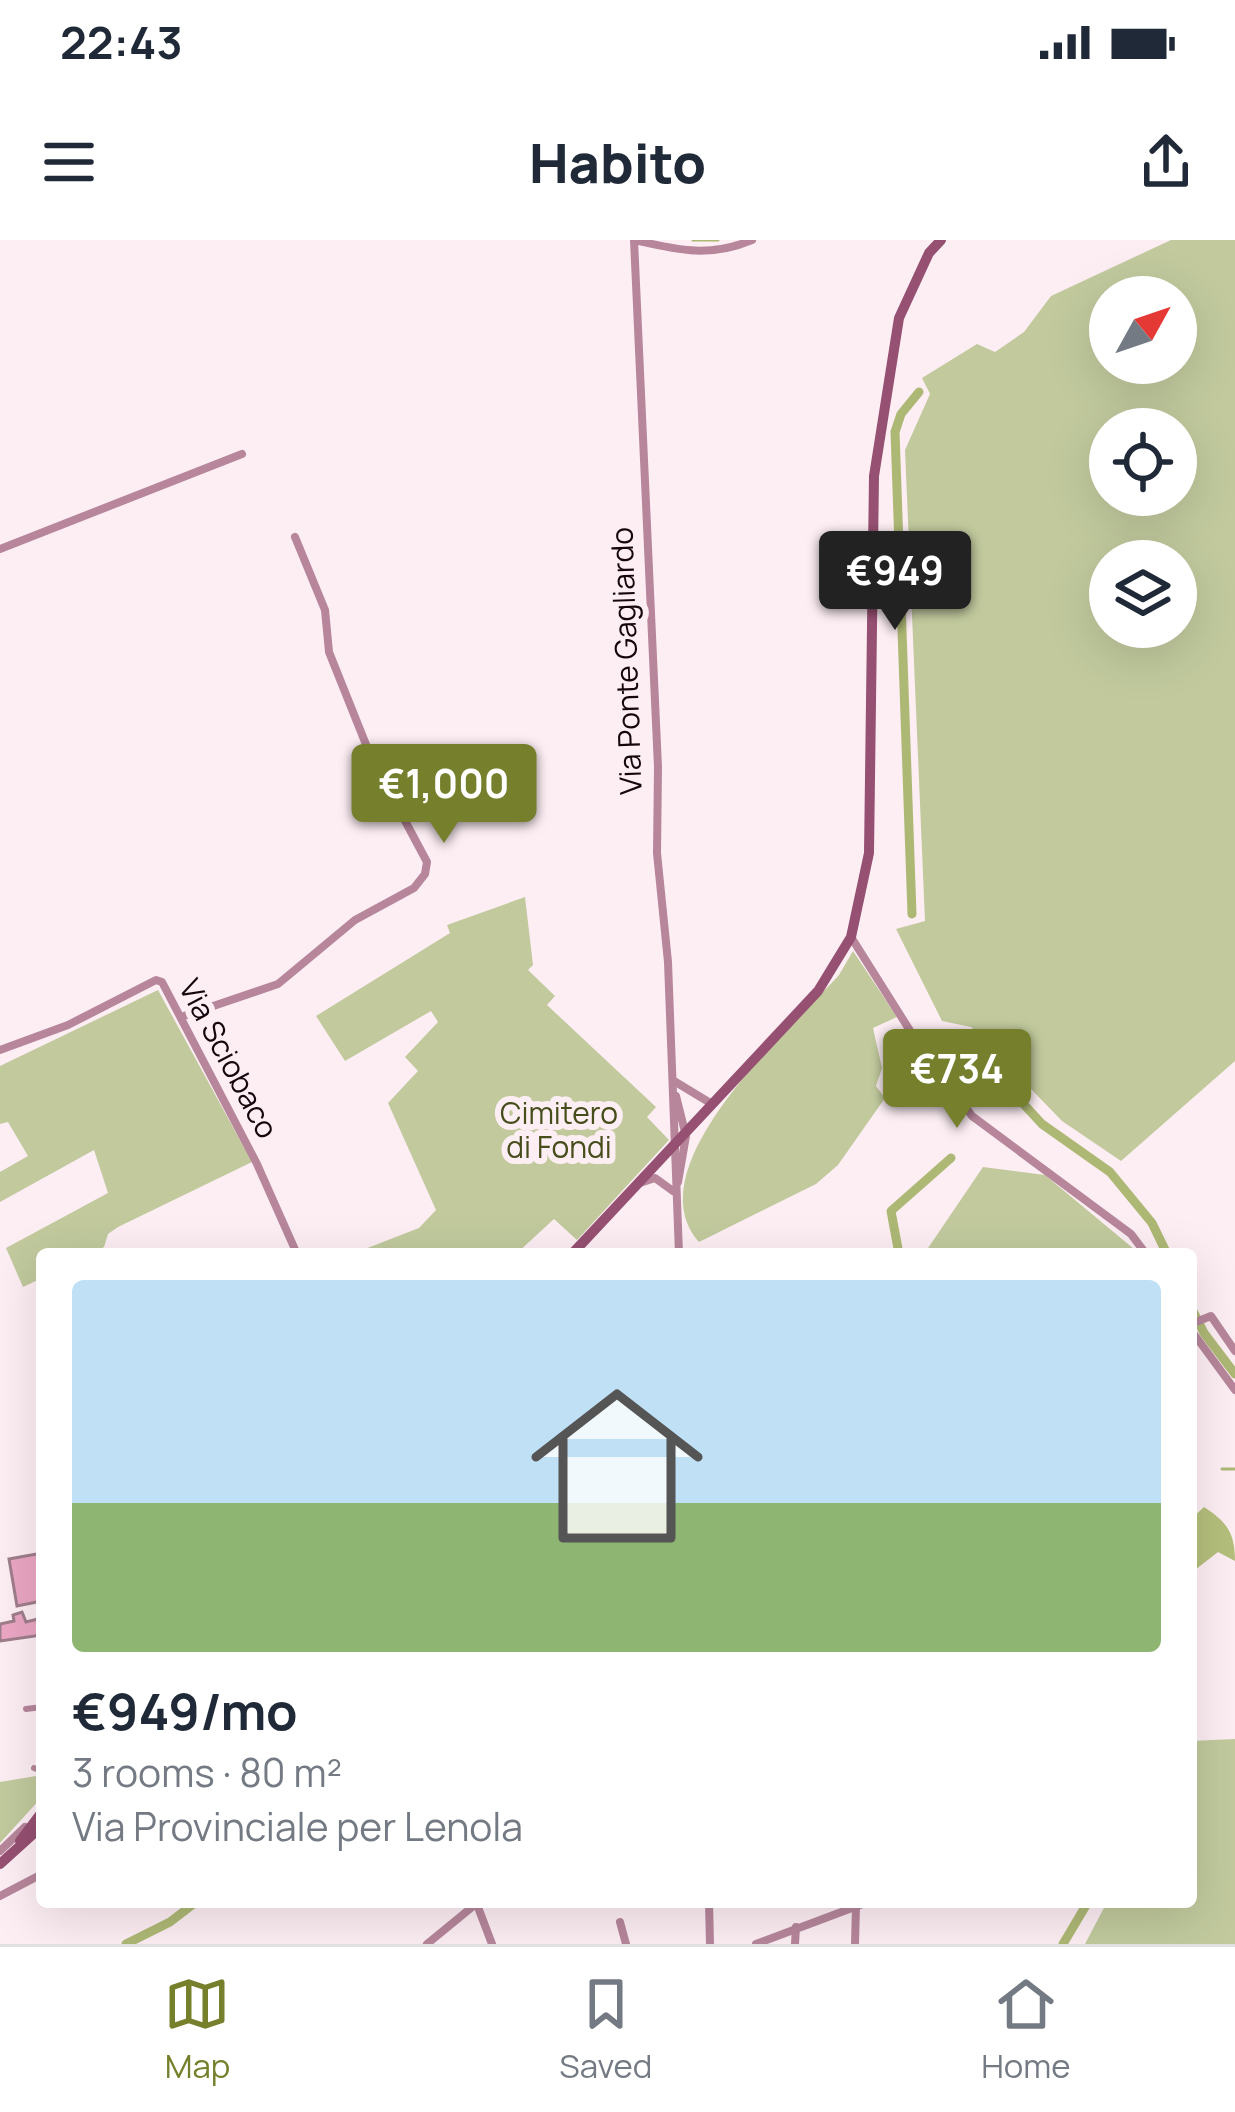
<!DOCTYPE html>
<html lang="en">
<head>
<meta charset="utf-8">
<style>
  :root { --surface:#fff; --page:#f2f2f3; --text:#1f2937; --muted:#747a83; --line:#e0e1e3; --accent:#76802c }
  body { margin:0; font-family:Manrope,sans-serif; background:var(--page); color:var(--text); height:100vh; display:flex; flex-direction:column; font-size:45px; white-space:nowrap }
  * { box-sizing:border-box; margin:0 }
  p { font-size:39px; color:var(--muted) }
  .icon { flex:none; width:66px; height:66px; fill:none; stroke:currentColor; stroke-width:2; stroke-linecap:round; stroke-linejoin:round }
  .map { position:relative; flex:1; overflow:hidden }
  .side { position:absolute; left:36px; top:1008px; width:1161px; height:660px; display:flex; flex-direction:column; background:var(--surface); border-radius:12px; box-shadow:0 12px 48px #0002 }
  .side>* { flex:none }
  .needle { width:78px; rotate:50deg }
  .buttons { position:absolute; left:1089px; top:36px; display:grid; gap:24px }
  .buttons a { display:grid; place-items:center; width:108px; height:108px; border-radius:50%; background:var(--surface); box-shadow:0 12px 48px #0002; font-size:60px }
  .price { position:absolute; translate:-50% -102px; padding:0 27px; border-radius:12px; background:var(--accent); color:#fff; font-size:39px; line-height:78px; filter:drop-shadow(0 3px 6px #0008) }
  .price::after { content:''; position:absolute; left:50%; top:72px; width:36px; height:27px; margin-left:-18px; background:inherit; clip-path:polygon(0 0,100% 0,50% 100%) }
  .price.selected { background:#222; color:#fff }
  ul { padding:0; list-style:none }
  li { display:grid; align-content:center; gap:24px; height:636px; padding:0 36px }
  li span { display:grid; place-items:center; height:372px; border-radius:12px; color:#555 }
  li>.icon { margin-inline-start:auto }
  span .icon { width:216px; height:216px; fill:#fffc; stroke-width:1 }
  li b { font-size:51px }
  .status { display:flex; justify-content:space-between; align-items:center; height:84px; padding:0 60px; background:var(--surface); direction:ltr }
  .status svg { height:33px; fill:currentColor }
  header { display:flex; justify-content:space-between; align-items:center; height:156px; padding:0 36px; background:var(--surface); font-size:54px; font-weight:800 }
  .dock { display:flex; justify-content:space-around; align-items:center; height:168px; border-top:3px solid var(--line); background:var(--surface); font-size:33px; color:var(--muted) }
  .dock a { display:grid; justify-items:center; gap:6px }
  .dock .selected { color:var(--accent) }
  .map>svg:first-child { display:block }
  .green { fill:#c1c99d; fill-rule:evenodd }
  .forest { fill:#b5bf7c }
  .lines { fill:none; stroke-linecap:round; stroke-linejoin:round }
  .stream { stroke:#aeb875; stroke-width:3 }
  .canal { stroke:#aeb875; stroke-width:9 }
  .building { fill:#eba6c4; stroke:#a07e8c; stroke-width:3 }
  .pedestrian { stroke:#b7869b; stroke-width:6 }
  .minor { stroke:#b7869b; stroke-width:8 }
  .secondary { stroke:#965072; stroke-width:10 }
  .labels { text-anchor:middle; stroke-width:12; stroke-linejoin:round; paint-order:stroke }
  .street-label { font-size:30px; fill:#13070d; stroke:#fdeef4 }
  .park-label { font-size:30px; fill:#464c1a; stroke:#fdeef4 }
</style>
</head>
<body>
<div class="status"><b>22:43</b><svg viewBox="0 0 49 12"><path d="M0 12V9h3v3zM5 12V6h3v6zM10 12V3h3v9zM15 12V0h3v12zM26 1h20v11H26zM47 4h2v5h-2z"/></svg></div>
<header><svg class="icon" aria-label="menu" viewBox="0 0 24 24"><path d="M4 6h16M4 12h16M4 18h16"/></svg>Habito<svg class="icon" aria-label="share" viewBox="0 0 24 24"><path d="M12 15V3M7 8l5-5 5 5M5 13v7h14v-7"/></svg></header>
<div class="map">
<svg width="1235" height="1704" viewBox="0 0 1235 1704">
  <rect width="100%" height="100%" fill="#fdeef4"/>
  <!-- green -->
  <g class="green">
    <path d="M 1171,0 L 1235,0 L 1235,821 L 1121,921 L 1062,881 L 971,787 L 942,781 L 896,689 L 925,681 L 905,210 L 930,154 L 922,138 L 977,104 L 995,112 L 1024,92 L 1051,56 ZM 1110,57 L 1176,57 L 1176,123 L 1110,123 ZM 1110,189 L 1176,189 L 1176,255 L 1110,255 ZM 1110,321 L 1176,321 L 1176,387 L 1110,387 Z"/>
    <path d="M 525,657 L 533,725 L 528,730 L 555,756 L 547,765 L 656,867 L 647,877 L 669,900 L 577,1000 L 554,979 L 516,1014 L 352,1014 L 419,988 L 436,970 L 388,863 L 418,831 L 405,817 L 438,782 L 431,771 L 345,821 L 316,776 L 450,693 L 447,685 Z"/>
    <path d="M 853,711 L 897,777 L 873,788 L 882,828 L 876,846 L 885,858 L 838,925 L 816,944 L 699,1002 C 632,927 792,787 839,735 Z"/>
    <path d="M 158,750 L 252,922 L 118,987 L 108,994 L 104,1007 L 91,1014 L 42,1014 L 42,1038 L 23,1047 L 6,1008 L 108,953 L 94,910 L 0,962 L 0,932 L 28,916 L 8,882 L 0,884 L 0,826 Z"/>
    <path d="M 983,927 L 1045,935 L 1140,1014 L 924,1014 Z"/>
    <path d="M 1235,1499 L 1235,1704 L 1085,1704 L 1107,1662 L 1191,1662 L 1191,1501 Z"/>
    <path d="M 42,1535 L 42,1557 L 0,1603 L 0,1542 Z"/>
  </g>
  <!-- forest -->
  <path class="forest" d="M 1204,1267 C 1227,1282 1235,1293 1235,1321 L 1218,1312 L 1191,1333 L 1191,1279 Z"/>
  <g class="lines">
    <!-- stream -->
    <g class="stream">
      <path d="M 693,0 L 718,0"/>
      <path d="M 1222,1229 L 1235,1229"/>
      <path d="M 1079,1662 L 1082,1676"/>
    </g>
    <!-- canal -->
    <g class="canal">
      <path d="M 912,674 L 895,192 L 901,174 L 919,152"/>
      <path d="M 960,795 L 1042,884 L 1110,932 L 1152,983 L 1167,1014"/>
      <path d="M 899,1014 L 891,971 L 951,918"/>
      <path d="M 1191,1067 L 1204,1093 L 1235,1134"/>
      <path d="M 126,1704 L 170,1682 L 196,1662"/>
      <path d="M 1063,1704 L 1088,1662"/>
    </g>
  </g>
  <!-- building -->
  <g class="building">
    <path d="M 42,1313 L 42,1361 L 17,1366 L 9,1319 Z"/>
    <path d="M 22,1372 L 26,1382 L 42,1378 L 42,1395 L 0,1401 L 0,1384 L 14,1381 L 13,1375 Z"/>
  </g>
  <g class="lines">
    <!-- pedestrian -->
    <g class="pedestrian">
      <path d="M 26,1469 L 42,1467"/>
      <path d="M 34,1528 L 42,1531"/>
    </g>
    <!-- minor -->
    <g class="minor">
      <path d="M 0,309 L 242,214"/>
      <path d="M 851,697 L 914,797 L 972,876 L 1131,994 L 1146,1014"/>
      <path d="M 181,777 L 278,744 L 355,680 L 414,648 L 425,634 L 427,622 L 371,517 L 329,412 L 325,370 L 295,297"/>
      <path d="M 0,810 L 68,785 L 156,740 L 162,742 L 257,924 L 297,1014"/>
      <path d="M 674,841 L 712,864"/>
      <path d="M 676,856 L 686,896 L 678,942"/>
      <path d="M 640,943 L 655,938 L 673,951"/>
      <path d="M 679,1014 L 668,722 L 657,613 L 658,527 L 634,0 C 678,10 709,18 752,0"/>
      <path d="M 1191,1084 L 1211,1076 L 1235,1111"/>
      <path d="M 1191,1090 L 1235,1150"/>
      <path d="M 0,1611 L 25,1587"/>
      <path d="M 0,1656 L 42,1634"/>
      <path d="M 476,1662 L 492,1704"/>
      <path d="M 709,1662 L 710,1704"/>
      <path d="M 620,1682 L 626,1704"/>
      <path d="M 427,1704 L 477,1663"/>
      <path d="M 756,1704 L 868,1662"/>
      <path d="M 795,1704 L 796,1687"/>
      <path d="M 855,1704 L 856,1666"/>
    </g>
    <!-- secondary -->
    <g class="secondary">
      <path d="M 572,1014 L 818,751 L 851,697 L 869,613 L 874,236 L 899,78 L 929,13 L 941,0"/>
      <path d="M 20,1601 L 42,1572"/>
      <path d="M 0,1624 L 42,1586"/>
    </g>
  </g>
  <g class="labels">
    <!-- street labels -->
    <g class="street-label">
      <text transform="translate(627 421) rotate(-92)" y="10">Via Ponte Gagliardo</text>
      <text transform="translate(228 819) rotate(62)" y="10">Via Sciobaco</text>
    </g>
    <!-- park labels -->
    <g class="park-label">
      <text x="559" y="884">Cimitero<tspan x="559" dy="34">di Fondi</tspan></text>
    </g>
  </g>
</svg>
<div class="buttons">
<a><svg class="needle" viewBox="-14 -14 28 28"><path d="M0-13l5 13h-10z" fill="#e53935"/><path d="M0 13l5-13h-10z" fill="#747a83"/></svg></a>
<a><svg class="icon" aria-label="locate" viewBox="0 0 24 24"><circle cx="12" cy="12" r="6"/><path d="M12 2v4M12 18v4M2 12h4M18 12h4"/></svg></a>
<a><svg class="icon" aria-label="layers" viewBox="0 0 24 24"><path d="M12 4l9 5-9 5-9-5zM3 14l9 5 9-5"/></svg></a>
</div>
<b class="price selected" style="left:895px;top:393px">€949</b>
<b class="price" style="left:444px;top:606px">€1,000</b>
<b class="price" style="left:957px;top:891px">€734</b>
<section class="side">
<ul>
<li><span style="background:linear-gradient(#bfe0f5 60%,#8fb573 0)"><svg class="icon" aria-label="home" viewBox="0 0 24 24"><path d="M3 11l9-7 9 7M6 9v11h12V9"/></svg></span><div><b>€949/mo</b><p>3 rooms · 80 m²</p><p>Via Provinciale per Lenola</p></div></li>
</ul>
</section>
</div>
<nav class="dock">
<a class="selected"><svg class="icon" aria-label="map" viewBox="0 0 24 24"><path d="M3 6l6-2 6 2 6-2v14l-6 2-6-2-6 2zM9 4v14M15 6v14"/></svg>Map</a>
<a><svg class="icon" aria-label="saved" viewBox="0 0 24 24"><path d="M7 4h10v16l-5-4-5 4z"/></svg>Saved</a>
<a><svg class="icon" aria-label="home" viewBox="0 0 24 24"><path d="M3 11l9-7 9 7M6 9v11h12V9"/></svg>Home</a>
</nav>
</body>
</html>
